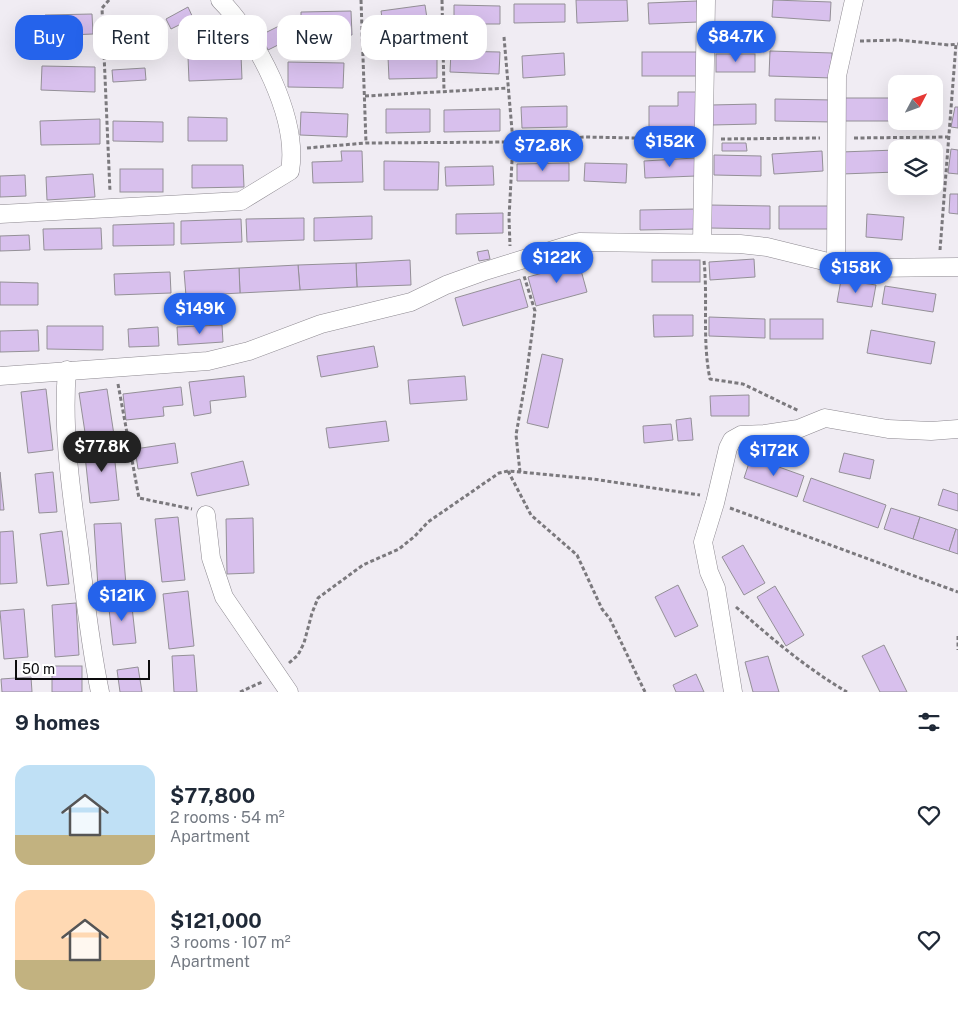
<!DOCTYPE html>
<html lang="en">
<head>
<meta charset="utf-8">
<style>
  :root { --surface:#fff; --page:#f2f2f3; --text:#1f2937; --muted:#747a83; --accent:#2563eb }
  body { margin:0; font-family:"Public Sans",sans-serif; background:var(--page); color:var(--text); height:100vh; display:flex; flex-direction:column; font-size:19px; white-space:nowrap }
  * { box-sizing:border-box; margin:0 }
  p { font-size:16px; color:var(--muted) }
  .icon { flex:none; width:28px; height:28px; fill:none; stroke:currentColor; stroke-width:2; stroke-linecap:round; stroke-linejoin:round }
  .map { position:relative; height:692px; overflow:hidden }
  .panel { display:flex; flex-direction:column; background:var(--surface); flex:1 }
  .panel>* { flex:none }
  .hud { position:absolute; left:15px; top:15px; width:500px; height:45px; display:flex; gap:10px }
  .needle { width:32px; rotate:49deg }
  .fabs { position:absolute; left:888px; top:75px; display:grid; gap:10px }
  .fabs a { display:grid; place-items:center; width:55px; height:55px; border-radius:10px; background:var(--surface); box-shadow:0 5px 20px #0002; font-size:25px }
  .scale { position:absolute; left:15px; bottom:12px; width:135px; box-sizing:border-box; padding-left:5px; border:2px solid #0c0b0d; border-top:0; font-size:14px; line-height:18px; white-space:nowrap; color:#0c0b0d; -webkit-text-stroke:4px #fff; paint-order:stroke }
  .price { position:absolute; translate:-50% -42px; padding:0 11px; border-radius:18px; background:var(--accent); color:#fff; font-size:16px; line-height:32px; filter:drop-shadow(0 1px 2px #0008) }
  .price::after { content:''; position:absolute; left:50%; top:30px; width:15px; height:11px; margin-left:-8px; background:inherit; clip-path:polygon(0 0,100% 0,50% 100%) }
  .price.active { background:#222; color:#fff }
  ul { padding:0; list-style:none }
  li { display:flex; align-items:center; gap:15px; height:125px; padding:0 15px }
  li span { display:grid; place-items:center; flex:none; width:140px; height:100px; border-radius:15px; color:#555 }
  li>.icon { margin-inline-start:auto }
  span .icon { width:60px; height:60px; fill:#fffc; stroke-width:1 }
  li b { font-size:21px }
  h2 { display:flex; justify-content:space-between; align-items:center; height:60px; padding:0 15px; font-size:21px }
  .tag { padding:0 18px; border-radius:15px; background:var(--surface); box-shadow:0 5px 20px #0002; font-size:18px; line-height:45px }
  .tag.active { background:var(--accent); color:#fff }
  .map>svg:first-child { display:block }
  .building { fill:#d8c0ed; stroke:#949097 }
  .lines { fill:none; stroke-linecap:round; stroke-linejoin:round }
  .street-casing { stroke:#8d8990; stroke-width:19 }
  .path { stroke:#7b797d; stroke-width:3; stroke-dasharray:4 2.5; stroke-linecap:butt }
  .street { stroke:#fff; stroke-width:18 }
</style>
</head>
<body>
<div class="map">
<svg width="958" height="692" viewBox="0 0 958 692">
  <rect width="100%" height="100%" fill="#f0ecf3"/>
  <!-- building -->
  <g class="building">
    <path d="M 576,0 L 627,0 L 628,21 L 577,23 Z"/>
    <path d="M 773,0 L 831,2 L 830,21 L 772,17 Z"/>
    <path d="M 697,1 L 698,22 L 649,24 L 648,3 Z"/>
    <path d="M 514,4 L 565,4 L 565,22 L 514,23 Z"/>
    <path d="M 425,5 L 428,25 L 384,31 L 381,11 Z"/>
    <path d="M 454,5 L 500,6 L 500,24 L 454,24 Z"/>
    <path d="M 188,7 L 193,18 L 171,29 L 166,19 Z"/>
    <path d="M 351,11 L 352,35 L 301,36 L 301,12 Z"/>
    <path d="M 92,14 L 93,34 L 45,36 L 45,15 Z"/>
    <path d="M 157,18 L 166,32 L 144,48 L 134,34 Z"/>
    <path d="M 283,24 L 290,39 L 268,50 L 261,35 Z"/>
    <path d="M 451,51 L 500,52 L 499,74 L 450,72 Z"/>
    <path d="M 770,51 L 832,53 L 832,78 L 769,76 Z"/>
    <rect x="642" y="52" width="56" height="24"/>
    <path d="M 564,53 L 565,75 L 523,78 L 522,56 Z"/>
    <rect x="716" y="54" width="39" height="18"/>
    <path d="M 241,55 L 242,79 L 189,81 L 188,57 Z"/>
    <path d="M 437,56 L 437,78 L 389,79 L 388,57 Z"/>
    <path d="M 288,62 L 344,63 L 343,88 L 288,87 Z"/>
    <path d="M 42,66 L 95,67 L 95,92 L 41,90 Z"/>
    <path d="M 145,68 L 146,80 L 113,82 L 112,70 Z"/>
    <path d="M 678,92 L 698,92 L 699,128 L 649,129 L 649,106 L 678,106 Z"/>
    <path d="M 840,98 L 896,98 L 896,121 L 900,121 L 840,121 Z"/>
    <path d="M 775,99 L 833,100 L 833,122 L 775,121 Z"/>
    <path d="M 756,104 L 756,124 L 712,125 L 711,105 Z"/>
    <path d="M 567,106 L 567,127 L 522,128 L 521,107 Z"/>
    <path d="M 955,107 L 958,107 L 958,128 L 951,127 Z"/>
    <path d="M 386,109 L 430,109 L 430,132 L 386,133 Z"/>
    <path d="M 500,109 L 500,131 L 444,132 L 444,110 Z"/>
    <path d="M 301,112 L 348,114 L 347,137 L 300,135 Z"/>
    <path d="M 188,117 L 227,118 L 227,141 L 188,141 Z"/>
    <path d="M 100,119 L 100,144 L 41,145 L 40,121 Z"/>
    <path d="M 113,121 L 163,122 L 163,142 L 113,141 Z"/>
    <path d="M 722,143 L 746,143 L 747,151 L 722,151 Z"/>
    <path d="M 951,149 L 958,150 L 958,174 L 948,173 Z"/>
    <path d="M 896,150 L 896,172 L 842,174 L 841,152 Z"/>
    <path d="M 341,151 L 362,151 L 363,182 L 313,183 L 312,162 L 342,161 Z"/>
    <path d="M 822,151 L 823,171 L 774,174 L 772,154 Z"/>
    <path d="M 714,155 L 761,156 L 761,176 L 714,175 Z"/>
    <path d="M 695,158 L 696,176 L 645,178 L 644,161 Z"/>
    <path d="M 384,161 L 439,162 L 438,190 L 384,190 Z"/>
    <path d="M 569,163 L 569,181 L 517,181 L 517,164 Z"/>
    <path d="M 585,163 L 627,164 L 626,183 L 584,181 Z"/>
    <path d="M 192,165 L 243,165 L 244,187 L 192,188 Z"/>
    <path d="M 493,166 L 494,185 L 446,186 L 445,167 Z"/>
    <rect x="120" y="169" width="43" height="23"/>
    <path d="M 93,174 L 95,197 L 47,200 L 46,177 Z"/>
    <path d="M 25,175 L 26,196 L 0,197 L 0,176 Z"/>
    <path d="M 950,194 L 958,194 L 958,214 L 949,213 Z"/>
    <path d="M 709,205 L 770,206 L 770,229 L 709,228 Z"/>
    <path d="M 779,206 L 829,206 L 830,229 L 779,229 Z"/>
    <path d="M 696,209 L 696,229 L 640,230 L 640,210 Z"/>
    <path d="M 503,213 L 503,233 L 456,234 L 456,214 Z"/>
    <path d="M 867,214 L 904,217 L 902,240 L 866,237 Z"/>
    <path d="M 372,216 L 372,239 L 314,241 L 314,218 Z"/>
    <path d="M 304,218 L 304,240 L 247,242 L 246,219 Z"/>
    <path d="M 241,219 L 242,242 L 181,244 L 181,221 Z"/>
    <path d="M 174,223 L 174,245 L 113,246 L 113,225 Z"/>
    <path d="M 101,228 L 102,249 L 44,250 L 43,229 Z"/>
    <path d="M 29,235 L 30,250 L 0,251 L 0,236 Z"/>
    <path d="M 488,250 L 490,259 L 479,261 L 477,252 Z"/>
    <path d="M 754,259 L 755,277 L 710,280 L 709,262 Z"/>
    <path d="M 410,260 L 411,285 L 357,287 L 356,263 Z"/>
    <rect x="652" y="260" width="48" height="22"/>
    <path d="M 356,263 L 357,287 L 300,290 L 298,265 Z"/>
    <path d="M 579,263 L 587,292 L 536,306 L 528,277 Z"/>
    <path d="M 298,265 L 300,290 L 240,293 L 239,268 Z"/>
    <path d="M 239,268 L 240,293 L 186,296 L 184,271 Z"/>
    <path d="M 170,272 L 171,293 L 115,295 L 114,274 Z"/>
    <path d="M 520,279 L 528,307 L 463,326 L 455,298 Z"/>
    <path d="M 841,280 L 876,285 L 872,307 L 837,302 Z"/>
    <path d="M 0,282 L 38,283 L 38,305 L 0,305 Z"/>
    <path d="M 885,286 L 936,294 L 933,312 L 882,304 Z"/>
    <path d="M 653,315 L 693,315 L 693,336 L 654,337 Z"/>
    <path d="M 709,317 L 765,319 L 765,338 L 709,336 Z"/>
    <rect x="770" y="319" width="53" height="20"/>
    <path d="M 222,325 L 223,342 L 178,345 L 177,327 Z"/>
    <path d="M 47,326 L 103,326 L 103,350 L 47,349 Z"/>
    <path d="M 158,327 L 159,346 L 129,347 L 128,329 Z"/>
    <path d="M 38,330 L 39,351 L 0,352 L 0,331 Z"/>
    <path d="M 871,330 L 935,342 L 931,364 L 867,353 Z"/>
    <path d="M 374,346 L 378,367 L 321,377 L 317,356 Z"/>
    <path d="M 542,354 L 563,359 L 548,428 L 527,423 Z"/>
    <path d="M 244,376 L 246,397 L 210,401 L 211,413 L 194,416 L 189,382 Z"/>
    <path d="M 465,376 L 467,400 L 410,404 L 408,380 Z"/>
    <path d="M 181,387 L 183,405 L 163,407 L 164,416 L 126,420 L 123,394 Z"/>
    <path d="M 46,389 L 53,450 L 28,453 L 21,392 Z"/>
    <path d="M 107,389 L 114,435 L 86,439 L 79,393 Z"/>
    <path d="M 749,395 L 749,416 L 711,416 L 710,396 Z"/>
    <path d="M 691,418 L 693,440 L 678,441 L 676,420 Z"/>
    <path d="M 386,421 L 389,441 L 329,448 L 326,428 Z"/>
    <path d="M 671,424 L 673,440 L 644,443 L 643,426 Z"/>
    <path d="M 113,443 L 119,500 L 90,503 L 84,446 Z"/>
    <path d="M 175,443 L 178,463 L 138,469 L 135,449 Z"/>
    <path d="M 844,453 L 874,460 L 870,479 L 839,472 Z"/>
    <path d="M 751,457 L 804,476 L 797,497 L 744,478 Z"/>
    <path d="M 243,461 L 249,485 L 197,496 L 191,473 Z"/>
    <path d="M 0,472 L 4,510 L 0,510 Z"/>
    <path d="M 53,472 L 57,512 L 39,513 L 35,474 Z"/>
    <path d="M 811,478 L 886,505 L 878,528 L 803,501 Z"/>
    <path d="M 943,489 L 958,494 L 958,511 L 938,505 Z"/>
    <path d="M 891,508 L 920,517 L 913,539 L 884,529 Z"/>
    <path d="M 178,517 L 185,580 L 162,582 L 155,519 Z"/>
    <path d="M 920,517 L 956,529 L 949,551 L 913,539 Z"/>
    <path d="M 253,518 L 254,573 L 227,574 L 226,519 Z"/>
    <path d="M 121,523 L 126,585 L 98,587 L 94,524 Z"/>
    <path d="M 956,529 L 958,530 L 958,554 L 949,551 Z"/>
    <path d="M 13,531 L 17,583 L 0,584 L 0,532 Z"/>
    <path d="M 62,531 L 69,584 L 47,586 L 40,534 Z"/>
    <path d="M 743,545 L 765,583 L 744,595 L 722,557 Z"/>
    <path d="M 678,585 L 698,626 L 675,637 L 655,597 Z"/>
    <path d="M 775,586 L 804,635 L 786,646 L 757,597 Z"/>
    <path d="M 188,591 L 194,646 L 169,649 L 163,594 Z"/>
    <path d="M 131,598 L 136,643 L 113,645 L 108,600 Z"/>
    <path d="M 76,603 L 79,655 L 55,657 L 52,605 Z"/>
    <path d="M 24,609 L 28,657 L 4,659 L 0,611 Z"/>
    <path d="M 884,645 L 907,692 L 880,692 L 862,656 Z"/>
    <path d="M 194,655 L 197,692 L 174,692 L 172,656 Z"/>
    <path d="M 768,656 L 779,692 L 753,692 L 745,662 Z"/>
    <rect x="52" y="666" width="30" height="26"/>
    <path d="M 138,667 L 142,692 L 120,692 L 117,670 Z"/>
    <path d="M 696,674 L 704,692 L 676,692 L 673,685 Z"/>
    <path d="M 31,677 L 32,692 L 2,692 L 1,679 Z"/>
  </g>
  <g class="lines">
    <!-- street casing -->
    <g class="street-casing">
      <g id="street">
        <path d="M 0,214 L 241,201 L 290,171 C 299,118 257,37 220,0"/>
        <path d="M 702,243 L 706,0"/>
        <path d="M 836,264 L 837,76 L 854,0"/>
        <path d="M 67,370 C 62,430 71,490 79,549 C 85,597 90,645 100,692"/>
        <path d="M 0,376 L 208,361 L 249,351 L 321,324 L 411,302 L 446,285 L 482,272 L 579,242 L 740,244 L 767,247 L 836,264 L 867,268 L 958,267"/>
        <path d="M 206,515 L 211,558 L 224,597 L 289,692"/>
        <path d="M 733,692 L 716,588 L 709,572 L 703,542 L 715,503 L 728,448 L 732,440 L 741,435 L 765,434 L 798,429 L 825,418 L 888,429 L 931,431 L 958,429"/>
      </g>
    </g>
    <!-- path -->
    <g class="path">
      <path d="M 109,0 L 102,8 L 110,192"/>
      <path d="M 361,0 L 366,143"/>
      <path d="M 442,0 L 444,91"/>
      <path d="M 504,37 L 513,142 L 509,218 L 510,246"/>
      <path d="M 860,41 L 899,40 L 949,45 L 958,44"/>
      <path d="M 365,96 L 508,88"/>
      <path d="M 854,138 L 948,137"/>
      <path d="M 721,139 L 820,138"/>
      <path d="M 307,148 L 366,143 L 513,142 L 585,137 L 687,139"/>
      <path d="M 940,250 L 956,44"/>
      <path d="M 704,261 C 708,300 702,340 710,379 L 743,384 L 799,411"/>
      <path d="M 118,384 L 139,498 L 192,509"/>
      <path d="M 508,471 L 531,515 L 577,555 L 602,609 L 610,619 L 645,692"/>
      <path d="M 520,472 L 516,435 L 526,378 L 535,311 L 524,276"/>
      <path d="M 730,508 L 958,592"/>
      <path d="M 736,607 C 771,638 806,668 847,692"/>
      <path d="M 958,636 L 958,650"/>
      <path d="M 289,663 L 298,655 L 304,643 L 312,613 L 318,598 L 363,565 L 399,549 L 415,536 L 428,522 L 499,473 L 508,471 L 520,472 L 593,479 L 700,495"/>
      <path d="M 240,692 L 262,682"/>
    </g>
    <!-- street -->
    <use href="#street" class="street"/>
  </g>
</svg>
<div class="fabs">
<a><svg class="needle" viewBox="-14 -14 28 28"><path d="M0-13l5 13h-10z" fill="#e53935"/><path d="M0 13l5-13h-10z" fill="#747a83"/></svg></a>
<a><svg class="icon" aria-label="layers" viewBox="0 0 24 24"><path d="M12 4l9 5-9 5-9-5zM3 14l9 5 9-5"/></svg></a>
</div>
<div class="scale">50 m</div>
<b class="price" style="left:736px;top:63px">$84.7K</b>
<b class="price" style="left:670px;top:168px">$152K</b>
<b class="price" style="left:543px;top:172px">$72.8K</b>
<b class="price" style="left:557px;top:284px">$122K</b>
<b class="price" style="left:856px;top:294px">$158K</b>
<b class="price" style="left:200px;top:335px">$149K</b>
<b class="price active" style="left:102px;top:473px">$77.8K</b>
<b class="price" style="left:774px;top:477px">$172K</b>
<b class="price" style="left:122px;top:622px">$121K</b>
<div class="hud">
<a class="tag active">Buy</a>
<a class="tag">Rent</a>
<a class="tag">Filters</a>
<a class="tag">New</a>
<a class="tag">Apartment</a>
</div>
</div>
<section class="panel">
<h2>9 homes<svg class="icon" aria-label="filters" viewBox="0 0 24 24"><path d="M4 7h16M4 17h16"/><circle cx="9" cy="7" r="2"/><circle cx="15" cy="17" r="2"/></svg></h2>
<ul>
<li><span style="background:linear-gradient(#bfe0f5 70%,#c2b280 0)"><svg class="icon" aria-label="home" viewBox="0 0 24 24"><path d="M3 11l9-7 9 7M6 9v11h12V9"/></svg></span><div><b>$77,800</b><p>2 rooms · 54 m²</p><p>Apartment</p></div><svg class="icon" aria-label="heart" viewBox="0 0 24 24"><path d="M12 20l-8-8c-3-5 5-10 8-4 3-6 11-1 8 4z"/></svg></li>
<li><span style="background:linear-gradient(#ffd9b3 70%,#c2b280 0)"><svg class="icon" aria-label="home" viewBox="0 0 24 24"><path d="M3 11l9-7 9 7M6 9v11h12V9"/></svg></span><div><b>$121,000</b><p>3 rooms · 107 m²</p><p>Apartment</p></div><svg class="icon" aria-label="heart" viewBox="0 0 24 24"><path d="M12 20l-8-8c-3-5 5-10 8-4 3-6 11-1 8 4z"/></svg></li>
</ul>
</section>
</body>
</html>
